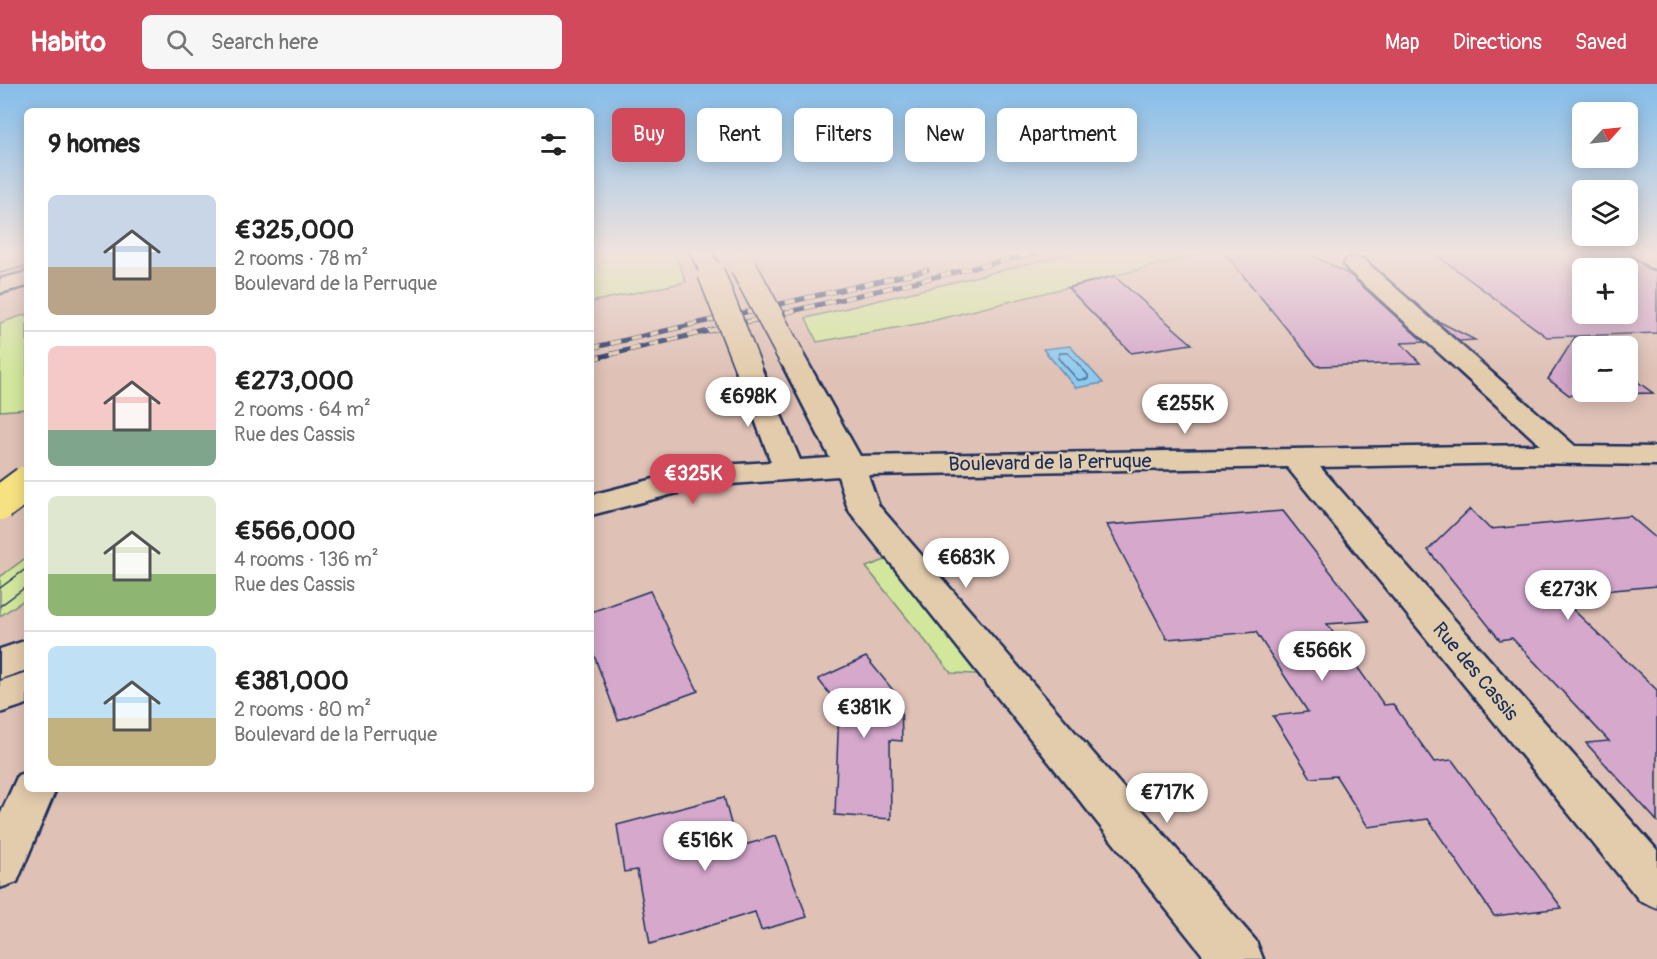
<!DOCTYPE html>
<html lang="en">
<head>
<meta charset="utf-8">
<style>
  :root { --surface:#fff; --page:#f6f6f6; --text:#222; --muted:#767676; --line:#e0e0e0; --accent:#d1495b }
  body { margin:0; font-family:Pangolin,sans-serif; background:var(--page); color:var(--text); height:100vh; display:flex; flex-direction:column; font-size:22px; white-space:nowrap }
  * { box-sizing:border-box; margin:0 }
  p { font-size:20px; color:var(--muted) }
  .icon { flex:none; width:33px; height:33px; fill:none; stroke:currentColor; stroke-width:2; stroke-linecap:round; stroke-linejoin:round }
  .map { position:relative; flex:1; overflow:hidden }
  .sheet { position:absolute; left:24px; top:24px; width:570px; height:684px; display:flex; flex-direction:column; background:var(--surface); border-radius:9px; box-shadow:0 3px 15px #0003 }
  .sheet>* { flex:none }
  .banner { position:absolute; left:612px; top:24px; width:570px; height:54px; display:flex; gap:12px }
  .needle { width:39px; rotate:63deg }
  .controls { position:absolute; left:1572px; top:18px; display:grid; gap:12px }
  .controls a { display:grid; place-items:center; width:66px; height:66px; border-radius:9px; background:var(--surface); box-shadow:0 3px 15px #0003; font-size:30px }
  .price { position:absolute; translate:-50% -51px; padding:0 14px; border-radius:21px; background:#fff; color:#222; font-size:20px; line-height:39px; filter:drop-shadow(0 2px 3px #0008) }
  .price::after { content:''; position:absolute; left:50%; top:36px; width:18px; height:14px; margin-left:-9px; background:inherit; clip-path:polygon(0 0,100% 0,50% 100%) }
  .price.selected { background:var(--accent); color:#fff }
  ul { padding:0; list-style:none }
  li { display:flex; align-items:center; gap:18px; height:150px; padding:0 24px }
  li+li { border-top:2px solid var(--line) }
  li span { display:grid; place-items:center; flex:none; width:168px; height:120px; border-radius:9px; color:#555 }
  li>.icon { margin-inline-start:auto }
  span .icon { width:72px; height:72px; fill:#fffc; stroke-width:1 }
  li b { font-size:26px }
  h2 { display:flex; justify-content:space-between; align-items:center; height:72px; padding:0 24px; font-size:26px }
  .pill { padding:0 21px; border-radius:9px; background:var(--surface); box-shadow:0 3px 15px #0003; font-size:21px; line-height:54px }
  .pill.selected { background:var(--accent); color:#fff }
  header { display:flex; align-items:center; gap:36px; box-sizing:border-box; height:84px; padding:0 30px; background:var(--accent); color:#fff }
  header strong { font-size:28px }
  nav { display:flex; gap:33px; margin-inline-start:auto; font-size:21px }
  .search { width:420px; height:54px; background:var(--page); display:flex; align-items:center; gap:15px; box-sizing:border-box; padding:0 21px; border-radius:9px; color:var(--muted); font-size:22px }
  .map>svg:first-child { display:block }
  .green { fill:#d2e79c; stroke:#768b7d; stroke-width:1.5 }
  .water { fill:#8fcaee; stroke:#618cb4; stroke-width:1.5 }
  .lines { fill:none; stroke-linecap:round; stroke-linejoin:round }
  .shore { stroke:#496d98; stroke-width:1.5 }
  .building { fill:#d5a8cc; stroke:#1b2f5e; stroke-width:1.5; fill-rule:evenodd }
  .minor-casing { stroke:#1b2f5e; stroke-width:5 }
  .minor { fill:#e3ccac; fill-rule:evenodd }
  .tram { stroke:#1b2f5e; stroke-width:1.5 }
  .rail-far1-casing { stroke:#1b2f5e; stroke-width:5 }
  .rail-casing { stroke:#1b2f5e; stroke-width:7 }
  .rail-far1 { stroke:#e3ccac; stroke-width:4; stroke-dasharray:10; stroke-linecap:butt }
  .rail { stroke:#e3ccac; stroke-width:4.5; stroke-dasharray:14; stroke-linecap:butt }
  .minor-bridge-casing { stroke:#1b2f5e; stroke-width:29; stroke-linecap:butt }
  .major-bridge-casing { stroke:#1b2f5e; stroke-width:38; stroke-linecap:butt }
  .minor-bridge { stroke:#e3ccac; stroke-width:26 }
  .major-bridge { stroke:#f7e281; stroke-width:34 }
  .labels { text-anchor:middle; stroke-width:4.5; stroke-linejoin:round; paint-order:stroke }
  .street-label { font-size:20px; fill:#1b2f5e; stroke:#e3ccac }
</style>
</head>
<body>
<header>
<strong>Habito</strong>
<div class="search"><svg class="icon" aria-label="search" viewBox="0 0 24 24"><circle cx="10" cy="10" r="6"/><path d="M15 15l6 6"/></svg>Search here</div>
<nav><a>Map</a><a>Directions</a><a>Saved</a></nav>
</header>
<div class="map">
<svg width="1657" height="875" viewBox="0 0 1657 875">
  <rect width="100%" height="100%" fill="#dfc1b6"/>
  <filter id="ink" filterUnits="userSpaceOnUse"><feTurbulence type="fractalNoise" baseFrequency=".0167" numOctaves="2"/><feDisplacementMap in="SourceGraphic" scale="12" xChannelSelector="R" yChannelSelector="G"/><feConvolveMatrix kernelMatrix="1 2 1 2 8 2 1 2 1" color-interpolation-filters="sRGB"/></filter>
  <g filter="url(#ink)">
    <!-- green -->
    <g class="green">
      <path d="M 591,167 L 674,167 L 686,198 L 591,218 Z"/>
      <path d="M 1081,167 L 1213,167 L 923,239 L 817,258 L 806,234 Z"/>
      <path d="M 27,230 L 27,325 L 0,327 L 0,239 Z"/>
      <path d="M 27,473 L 27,514 L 0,532 L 0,493 Z"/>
      <path d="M 891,474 L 983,587 L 975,590 L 951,589 L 866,483 Z"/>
    </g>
    <!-- water -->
    <path class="water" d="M 1070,262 L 1103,299 L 1076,304 L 1043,265 Z"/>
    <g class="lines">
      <!-- shore -->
      <path class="shore" d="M 1060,269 L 1068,269 L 1088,291 L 1088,295 L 1078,296 L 1058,274 Z"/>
    </g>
    <!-- building -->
    <g class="building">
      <path d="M 1223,167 L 1305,167 L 1350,191 L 1424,258 L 1401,259 L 1420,279 L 1317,282 Z"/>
      <path d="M 1431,167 L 1626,167 L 1648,185 L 1657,187 L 1657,249 L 1547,253 ZM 1582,184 L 1628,184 L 1628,230 L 1582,230 Z"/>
      <path d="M 1114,192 L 1192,260 L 1131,269 L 1068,204 Z"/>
      <path d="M 1434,235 L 1475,256 L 1459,257 Z"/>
      <path d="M 1575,253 L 1588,262 L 1582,262 L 1582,308 L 1628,308 L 1628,291 L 1653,309 L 1569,311 L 1548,295 Z"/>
      <path d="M 1470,425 L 1490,445 L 1630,432 L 1657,455 L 1657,502 L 1558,511 L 1657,606 L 1657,737 L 1586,659 L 1609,657 L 1512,554 L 1500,556 L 1428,466 Z"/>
      <path d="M 1283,427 L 1369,537 L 1327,540 L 1384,621 L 1393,620 L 1434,678 L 1452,676 L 1562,824 L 1494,832 L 1428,735 L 1368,743 L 1336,692 L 1311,694 L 1273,632 L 1308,628 L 1256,548 L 1167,555 L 1107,441 Z"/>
      <path d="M 650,507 L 698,607 L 618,636 L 591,563 L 591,528 Z"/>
      <path d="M 866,573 L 901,616 L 902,657 L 890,656 L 891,735 L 835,731 L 839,622 L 818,595 Z"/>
      <path d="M 724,713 L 737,763 L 776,752 L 807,833 L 761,846 L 755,828 L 650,860 L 637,786 L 624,788 L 617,741 Z"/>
    </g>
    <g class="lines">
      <!-- minor casing -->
      <g class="minor-casing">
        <g id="minor">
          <path d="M 690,167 L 712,167 L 722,189 L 719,194 L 711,196 L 703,194 Z"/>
          <path d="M 1628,167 L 1657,169 L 1657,185 L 1649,183 Z"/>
          <path d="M 1355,173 L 1363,175 L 1575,362 L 1657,363 L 1657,381 L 1521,379 L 1320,383 L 1657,766 L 1657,824 L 1640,817 L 1287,383 L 868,391 L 879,422 L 1256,857 L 1263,875 L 1206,875 L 853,432 L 848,425 L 838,392 L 705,402 L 591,431 L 591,411 L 705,382 L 771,378 L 736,286 L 740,280 L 749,278 L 758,280 L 762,286 L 800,376 L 830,374 L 778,272 L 782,266 L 791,264 L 800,266 L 804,272 L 860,372 L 1540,361 L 1347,185 L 1344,180 L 1347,175 Z"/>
          <path d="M 27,188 L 27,202 L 0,209 L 0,195 Z"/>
          <path d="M 27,556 L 27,586 L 0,595 L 0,565 Z"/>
          <path d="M 27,588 L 27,620 L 0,629 L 0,597 Z"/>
          <path d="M 27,688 L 27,705 L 56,705 L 17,798 L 0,804 L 0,731 L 18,691 Z"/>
        </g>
      </g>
      <!-- minor -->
      <use href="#minor" class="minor"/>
      <!-- tram -->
      <g class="tram">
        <path d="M 0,189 L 27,182"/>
        <path d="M 0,504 L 27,484"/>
        <path d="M 0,522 L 27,502"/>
      </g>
      <!-- rail-far1 casing -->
      <g class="rail-far1-casing">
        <g id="rail-far1">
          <path d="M 591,264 L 927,186"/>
          <path d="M 591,275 L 1044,167"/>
        </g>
      </g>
      <!-- rail casing -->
      <g class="rail-casing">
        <g id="rail">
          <path d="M 0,402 L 27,396"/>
          <path d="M 0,419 L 27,412"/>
        </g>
      </g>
      <!-- rail-far1 -->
      <use href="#rail-far1" class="rail-far1"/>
      <!-- rail -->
      <use href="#rail" class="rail"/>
      <!-- minor-bridge casing -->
      <g class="minor-bridge-casing">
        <g id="minor-bridge">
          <path d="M 743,182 L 791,272"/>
          <path d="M 711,189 L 749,286"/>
        </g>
      </g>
      <!-- major-bridge casing -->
      <g class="major-bridge-casing">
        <path id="major-bridge" d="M 0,419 L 27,399"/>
      </g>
      <!-- minor-bridge -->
      <use href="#minor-bridge" class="minor-bridge"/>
      <!-- major-bridge -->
      <use href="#major-bridge" class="major-bridge"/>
    </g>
  </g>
  <!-- sky -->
  <linearGradient id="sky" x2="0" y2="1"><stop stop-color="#84bdea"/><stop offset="0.58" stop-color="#f1e3de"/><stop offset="1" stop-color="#f1e3de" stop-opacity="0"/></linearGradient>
  <rect width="1657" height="290" fill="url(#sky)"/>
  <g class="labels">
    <!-- street labels -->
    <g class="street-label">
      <text transform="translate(1050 378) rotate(-1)" y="7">Boulevard de la Perruque</text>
      <text transform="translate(1476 587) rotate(50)" y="7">Rue des Cassis</text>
    </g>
  </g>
</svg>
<div class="controls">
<a><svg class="needle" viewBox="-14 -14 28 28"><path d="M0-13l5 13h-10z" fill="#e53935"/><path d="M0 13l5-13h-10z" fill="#767676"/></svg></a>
<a><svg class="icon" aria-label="layers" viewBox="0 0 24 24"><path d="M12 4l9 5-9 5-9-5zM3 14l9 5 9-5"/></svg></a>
<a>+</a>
<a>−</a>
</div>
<b class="price" style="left:748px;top:344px">€698K</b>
<b class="price" style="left:1185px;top:351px">€255K</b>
<b class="price selected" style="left:693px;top:421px">€325K</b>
<b class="price" style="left:966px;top:505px">€683K</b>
<b class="price" style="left:1568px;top:537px">€273K</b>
<b class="price" style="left:1322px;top:598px">€566K</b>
<b class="price" style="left:864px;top:655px">€381K</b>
<b class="price" style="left:1167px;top:740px">€717K</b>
<b class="price" style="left:705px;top:788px">€516K</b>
<div class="banner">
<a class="pill selected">Buy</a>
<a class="pill">Rent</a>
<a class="pill">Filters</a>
<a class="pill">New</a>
<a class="pill">Apartment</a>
</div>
<section class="sheet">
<h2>9 homes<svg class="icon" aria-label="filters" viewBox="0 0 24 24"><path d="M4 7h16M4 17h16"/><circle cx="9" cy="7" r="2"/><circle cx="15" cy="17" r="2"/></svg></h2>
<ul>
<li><span style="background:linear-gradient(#c9d6e8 60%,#b9a48a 0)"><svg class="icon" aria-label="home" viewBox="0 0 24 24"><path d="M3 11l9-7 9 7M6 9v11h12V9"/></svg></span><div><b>€325,000</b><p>2 rooms · 78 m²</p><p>Boulevard de la Perruque</p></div></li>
<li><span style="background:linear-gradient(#f6c9c9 70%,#7fa58c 0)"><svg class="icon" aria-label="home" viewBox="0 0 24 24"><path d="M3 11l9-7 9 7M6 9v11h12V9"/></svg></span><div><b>€273,000</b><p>2 rooms · 64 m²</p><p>Rue des Cassis</p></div></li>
<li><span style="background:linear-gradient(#dfe7d0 65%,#8fb573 0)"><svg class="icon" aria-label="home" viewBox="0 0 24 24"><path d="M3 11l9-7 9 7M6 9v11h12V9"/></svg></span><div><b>€566,000</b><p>4 rooms · 136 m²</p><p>Rue des Cassis</p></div></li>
<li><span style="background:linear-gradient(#bfe0f5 60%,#c2b280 0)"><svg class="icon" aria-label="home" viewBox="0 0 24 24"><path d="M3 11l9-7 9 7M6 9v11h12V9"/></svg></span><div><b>€381,000</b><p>2 rooms · 80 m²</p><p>Boulevard de la Perruque</p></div></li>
</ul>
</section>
</div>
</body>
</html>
